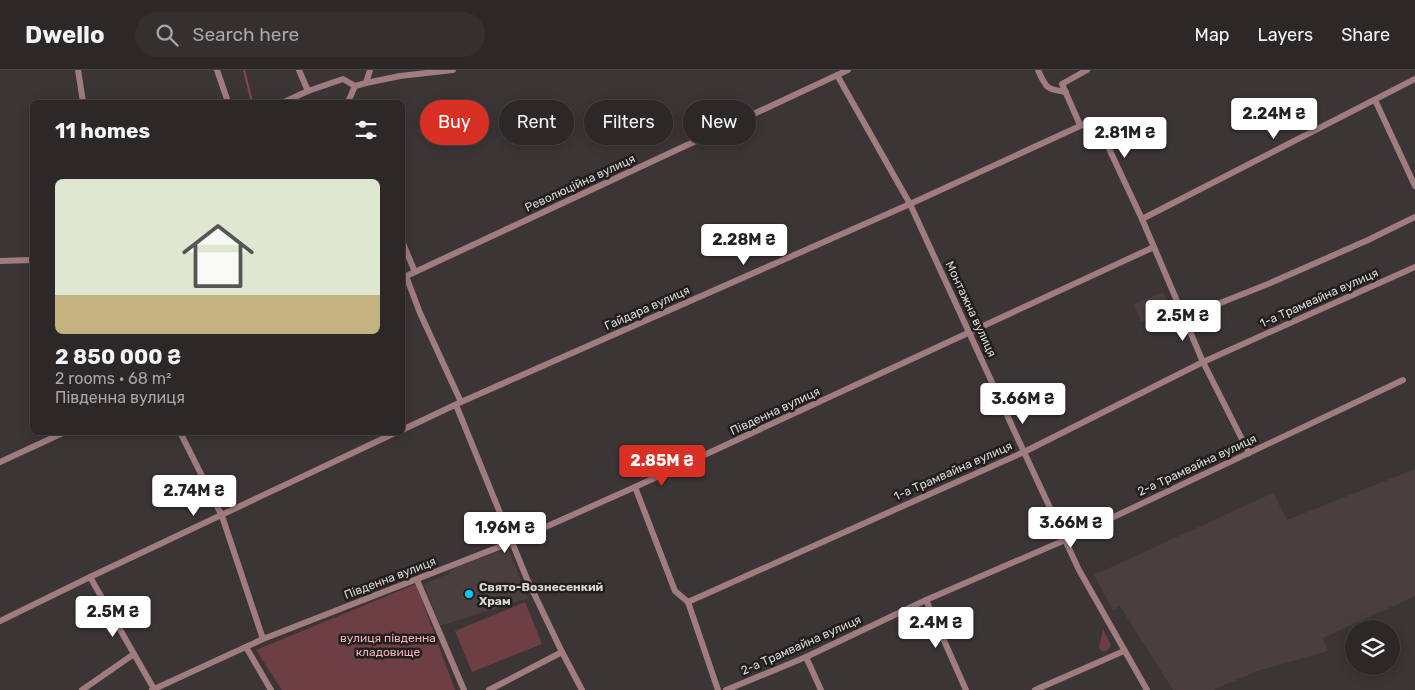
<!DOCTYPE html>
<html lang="en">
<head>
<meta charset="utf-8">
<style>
  :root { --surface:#2d2828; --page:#353030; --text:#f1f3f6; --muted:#a7a6a8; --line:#484445; --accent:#d93025 }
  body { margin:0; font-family:Rubik,sans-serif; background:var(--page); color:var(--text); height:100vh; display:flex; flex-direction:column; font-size:19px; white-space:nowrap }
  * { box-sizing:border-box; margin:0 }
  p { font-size:16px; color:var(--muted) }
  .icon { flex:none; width:28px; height:28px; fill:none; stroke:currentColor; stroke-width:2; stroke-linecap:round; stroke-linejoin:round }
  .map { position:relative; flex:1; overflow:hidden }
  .side { position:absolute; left:30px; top:30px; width:375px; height:335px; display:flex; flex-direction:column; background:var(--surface); border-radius:8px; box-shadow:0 2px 12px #0003,0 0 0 1px var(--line) }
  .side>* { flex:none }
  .top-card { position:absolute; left:420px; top:30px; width:475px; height:45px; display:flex; gap:10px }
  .buttons { position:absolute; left:1345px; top:550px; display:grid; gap:10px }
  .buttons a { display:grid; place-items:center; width:55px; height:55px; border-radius:50%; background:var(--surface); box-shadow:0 2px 12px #0003,0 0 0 1px var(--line); font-size:25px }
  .price { position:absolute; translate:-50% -42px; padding:0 11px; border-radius:5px; background:#fff; color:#222; font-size:16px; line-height:32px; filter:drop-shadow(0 1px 2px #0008) }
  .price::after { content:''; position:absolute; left:50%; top:30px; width:15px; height:11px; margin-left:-8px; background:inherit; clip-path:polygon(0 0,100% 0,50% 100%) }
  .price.active { background:var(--accent); color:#fff }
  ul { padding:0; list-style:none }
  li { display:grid; align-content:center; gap:10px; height:265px; padding:0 25px }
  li+li { border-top:1px solid var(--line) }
  li span { display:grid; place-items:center; height:155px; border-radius:8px; color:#555 }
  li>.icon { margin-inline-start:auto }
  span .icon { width:90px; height:90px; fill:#fffc; stroke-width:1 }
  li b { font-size:21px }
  h2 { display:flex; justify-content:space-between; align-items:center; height:60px; padding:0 25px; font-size:21px }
  .chip { padding:0 18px; border-radius:22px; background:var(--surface); box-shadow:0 2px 12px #0003,0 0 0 1px var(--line); font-size:18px; line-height:45px }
  .chip.active { background:var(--accent); color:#fff }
  header { display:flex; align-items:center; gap:30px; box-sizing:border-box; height:70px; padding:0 25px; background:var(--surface); border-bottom:1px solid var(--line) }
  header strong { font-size:24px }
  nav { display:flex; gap:28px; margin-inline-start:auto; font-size:18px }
  .search { width:350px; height:45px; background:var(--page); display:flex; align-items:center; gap:12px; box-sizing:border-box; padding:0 18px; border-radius:28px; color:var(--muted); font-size:19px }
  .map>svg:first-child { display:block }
  .built { fill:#4b3e3f }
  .green { fill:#6d3e44 }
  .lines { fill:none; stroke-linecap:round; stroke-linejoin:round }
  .stream { stroke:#90434f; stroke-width:2 }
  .minor { stroke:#a17c7f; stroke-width:6 }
  .poi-dot { fill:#03cbf9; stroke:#211e1e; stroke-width:2 }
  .labels { text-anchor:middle; stroke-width:5; stroke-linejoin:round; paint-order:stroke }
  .street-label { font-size:12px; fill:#dad6d6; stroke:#211e1e }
  .poi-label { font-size:12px; font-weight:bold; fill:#dad6d6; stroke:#211e1e; text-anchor:start }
  .park-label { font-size:12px; fill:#f5b0b7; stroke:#211e1e }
</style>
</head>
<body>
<header>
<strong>Dwello</strong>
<div class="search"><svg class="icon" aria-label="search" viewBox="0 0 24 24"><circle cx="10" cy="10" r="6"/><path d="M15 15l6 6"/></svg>Search here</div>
<nav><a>Map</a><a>Layers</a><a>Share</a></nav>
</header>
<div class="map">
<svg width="1415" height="620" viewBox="0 0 1415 620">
  <rect width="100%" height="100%" fill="#3c3536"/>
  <!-- built -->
  <g class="built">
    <path d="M 1163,222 L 1170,240 L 1141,252 L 1134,234 Z"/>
    <path d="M 1415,399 L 1415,526 L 1323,568 L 1328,581 L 1257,601 L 1213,620 L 1173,620 L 1120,536 L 1113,540 L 1094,505 L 1273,423 L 1287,450 Z"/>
    <path d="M 508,478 L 528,528 L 440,556 L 424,514 L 450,503 L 449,500 Z"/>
  </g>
  <!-- green -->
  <g class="green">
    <path d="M 416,514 L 455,620 L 282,620 L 256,580 Z"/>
    <path d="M 525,532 L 542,574 L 472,602 L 455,561 Z"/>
    <path d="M 1103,559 L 1111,575 L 1107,581 L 1102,581 L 1099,578 Z"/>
  </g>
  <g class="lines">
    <!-- stream -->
    <path class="stream" d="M 244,0 L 252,32"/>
    <!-- minor -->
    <g class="minor">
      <path d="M 78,0 L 83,32"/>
      <path d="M 217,0 L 228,32"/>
      <path d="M 299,0 L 308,21"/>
      <path d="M 1038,0 C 1046,18 1046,19 1066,22"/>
      <path d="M 837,5 L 910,134 L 1024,382 L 1079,500 L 1147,620"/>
      <path d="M 366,13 L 400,6 L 453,0"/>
      <path d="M 1375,30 L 1415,116"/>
      <path d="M 284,32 L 308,21 L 343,9 L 355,16"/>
      <path d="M 348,32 L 355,16 L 366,13 L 370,0"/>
      <path d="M 1080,55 L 1062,14 L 1087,0"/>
      <path d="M 1142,149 L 1415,9"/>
      <path d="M 402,171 L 415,202"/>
      <path d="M 0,191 L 32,190"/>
      <path d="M 406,206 L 420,243 L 461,332"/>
      <path d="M 402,208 L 848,0"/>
      <path d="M 1185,247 L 1268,214 L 1368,170 L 1415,147"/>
      <path d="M 456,335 L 527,509 L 562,582 L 582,620"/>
      <path d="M 402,360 L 461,332 L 910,134 L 1093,50 L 1096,51 L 1142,149 L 1203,292 L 1249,383"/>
      <path d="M 180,362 L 222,446 L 263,569"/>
      <path d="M 0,392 L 65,362"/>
      <path d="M 635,417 L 675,521 L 688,532 L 718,620"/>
      <path d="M 90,507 L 154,619"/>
      <path d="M 417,510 L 464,620"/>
      <path d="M 926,530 L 966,620"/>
      <path d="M 688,532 L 1024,382 L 1203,292 L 1415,197"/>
      <path d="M 0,551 L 90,507 L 397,362"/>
      <path d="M 246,577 L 271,620"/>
      <path d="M 806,587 L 821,620"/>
      <path d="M 82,620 L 134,584"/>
      <path d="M 152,620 L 263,569 L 512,472 L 635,417 L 1154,177"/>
      <path d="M 489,620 L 562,582"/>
      <path d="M 726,620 L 806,587 L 926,530 L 1065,470 L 1403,310"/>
      <path d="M 1035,620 L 1124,581"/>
    </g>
  </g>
  <!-- markers -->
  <circle class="poi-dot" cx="469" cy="524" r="5"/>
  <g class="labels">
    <!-- street labels -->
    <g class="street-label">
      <text transform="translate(580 113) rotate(-25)" y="4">Революційна вулиця</text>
      <text transform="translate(1319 228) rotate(-24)" y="4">1-а Трамвайна вулиця</text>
      <text transform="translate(647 238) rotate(-24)" y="4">Гайдара вулиця</text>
      <text transform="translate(971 239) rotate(65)" y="4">Монтажна вулиця</text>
      <text transform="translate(775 341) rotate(-25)" y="4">Південна вулиця</text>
      <text transform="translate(1197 395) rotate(-25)" y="4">2-а Трамвайна вулиця</text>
      <text transform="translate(953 401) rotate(-24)" y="4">1-а Трамвайна вулиця</text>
      <text transform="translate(390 508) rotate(-21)" y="4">Південна вулиця</text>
      <text transform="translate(801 575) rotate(-24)" y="4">2-а Трамвайна вулиця</text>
    </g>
    <!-- poi labels -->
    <g class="poi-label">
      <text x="479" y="521">Свято-Вознесенкий<tspan x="479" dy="14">Храм</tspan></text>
    </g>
    <!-- park labels -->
    <g class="park-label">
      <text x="388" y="572">вулиця південна<tspan x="388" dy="14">кладовище</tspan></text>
    </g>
  </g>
</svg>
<div class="buttons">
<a><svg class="icon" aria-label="layers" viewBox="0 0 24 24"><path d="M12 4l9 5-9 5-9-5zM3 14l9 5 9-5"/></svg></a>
</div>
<b class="price" style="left:1274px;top:70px">2.24M ₴</b>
<b class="price" style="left:1125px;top:89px">2.81M ₴</b>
<b class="price" style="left:744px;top:196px">2.28M ₴</b>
<b class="price" style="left:1183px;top:272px">2.5M ₴</b>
<b class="price" style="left:1023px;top:355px">3.66M ₴</b>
<b class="price active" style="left:662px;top:417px">2.85M ₴</b>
<b class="price" style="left:194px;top:447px">2.74M ₴</b>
<b class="price" style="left:1071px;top:479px">3.66M ₴</b>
<b class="price" style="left:505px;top:484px">1.96M ₴</b>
<b class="price" style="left:113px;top:568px">2.5M ₴</b>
<b class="price" style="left:936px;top:579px">2.4M ₴</b>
<div class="top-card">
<a class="chip active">Buy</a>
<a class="chip">Rent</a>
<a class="chip">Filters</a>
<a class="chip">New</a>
</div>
<section class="side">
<h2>11 homes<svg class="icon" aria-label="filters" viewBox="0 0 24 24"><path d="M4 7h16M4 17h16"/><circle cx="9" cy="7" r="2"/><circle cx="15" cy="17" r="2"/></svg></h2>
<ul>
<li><span style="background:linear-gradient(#dfe7d0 75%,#c2b280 0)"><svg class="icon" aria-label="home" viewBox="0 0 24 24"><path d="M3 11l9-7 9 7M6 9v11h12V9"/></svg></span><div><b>2 850 000 ₴</b><p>2 rooms · 68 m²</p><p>Південна вулиця</p></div></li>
</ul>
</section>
</div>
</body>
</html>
